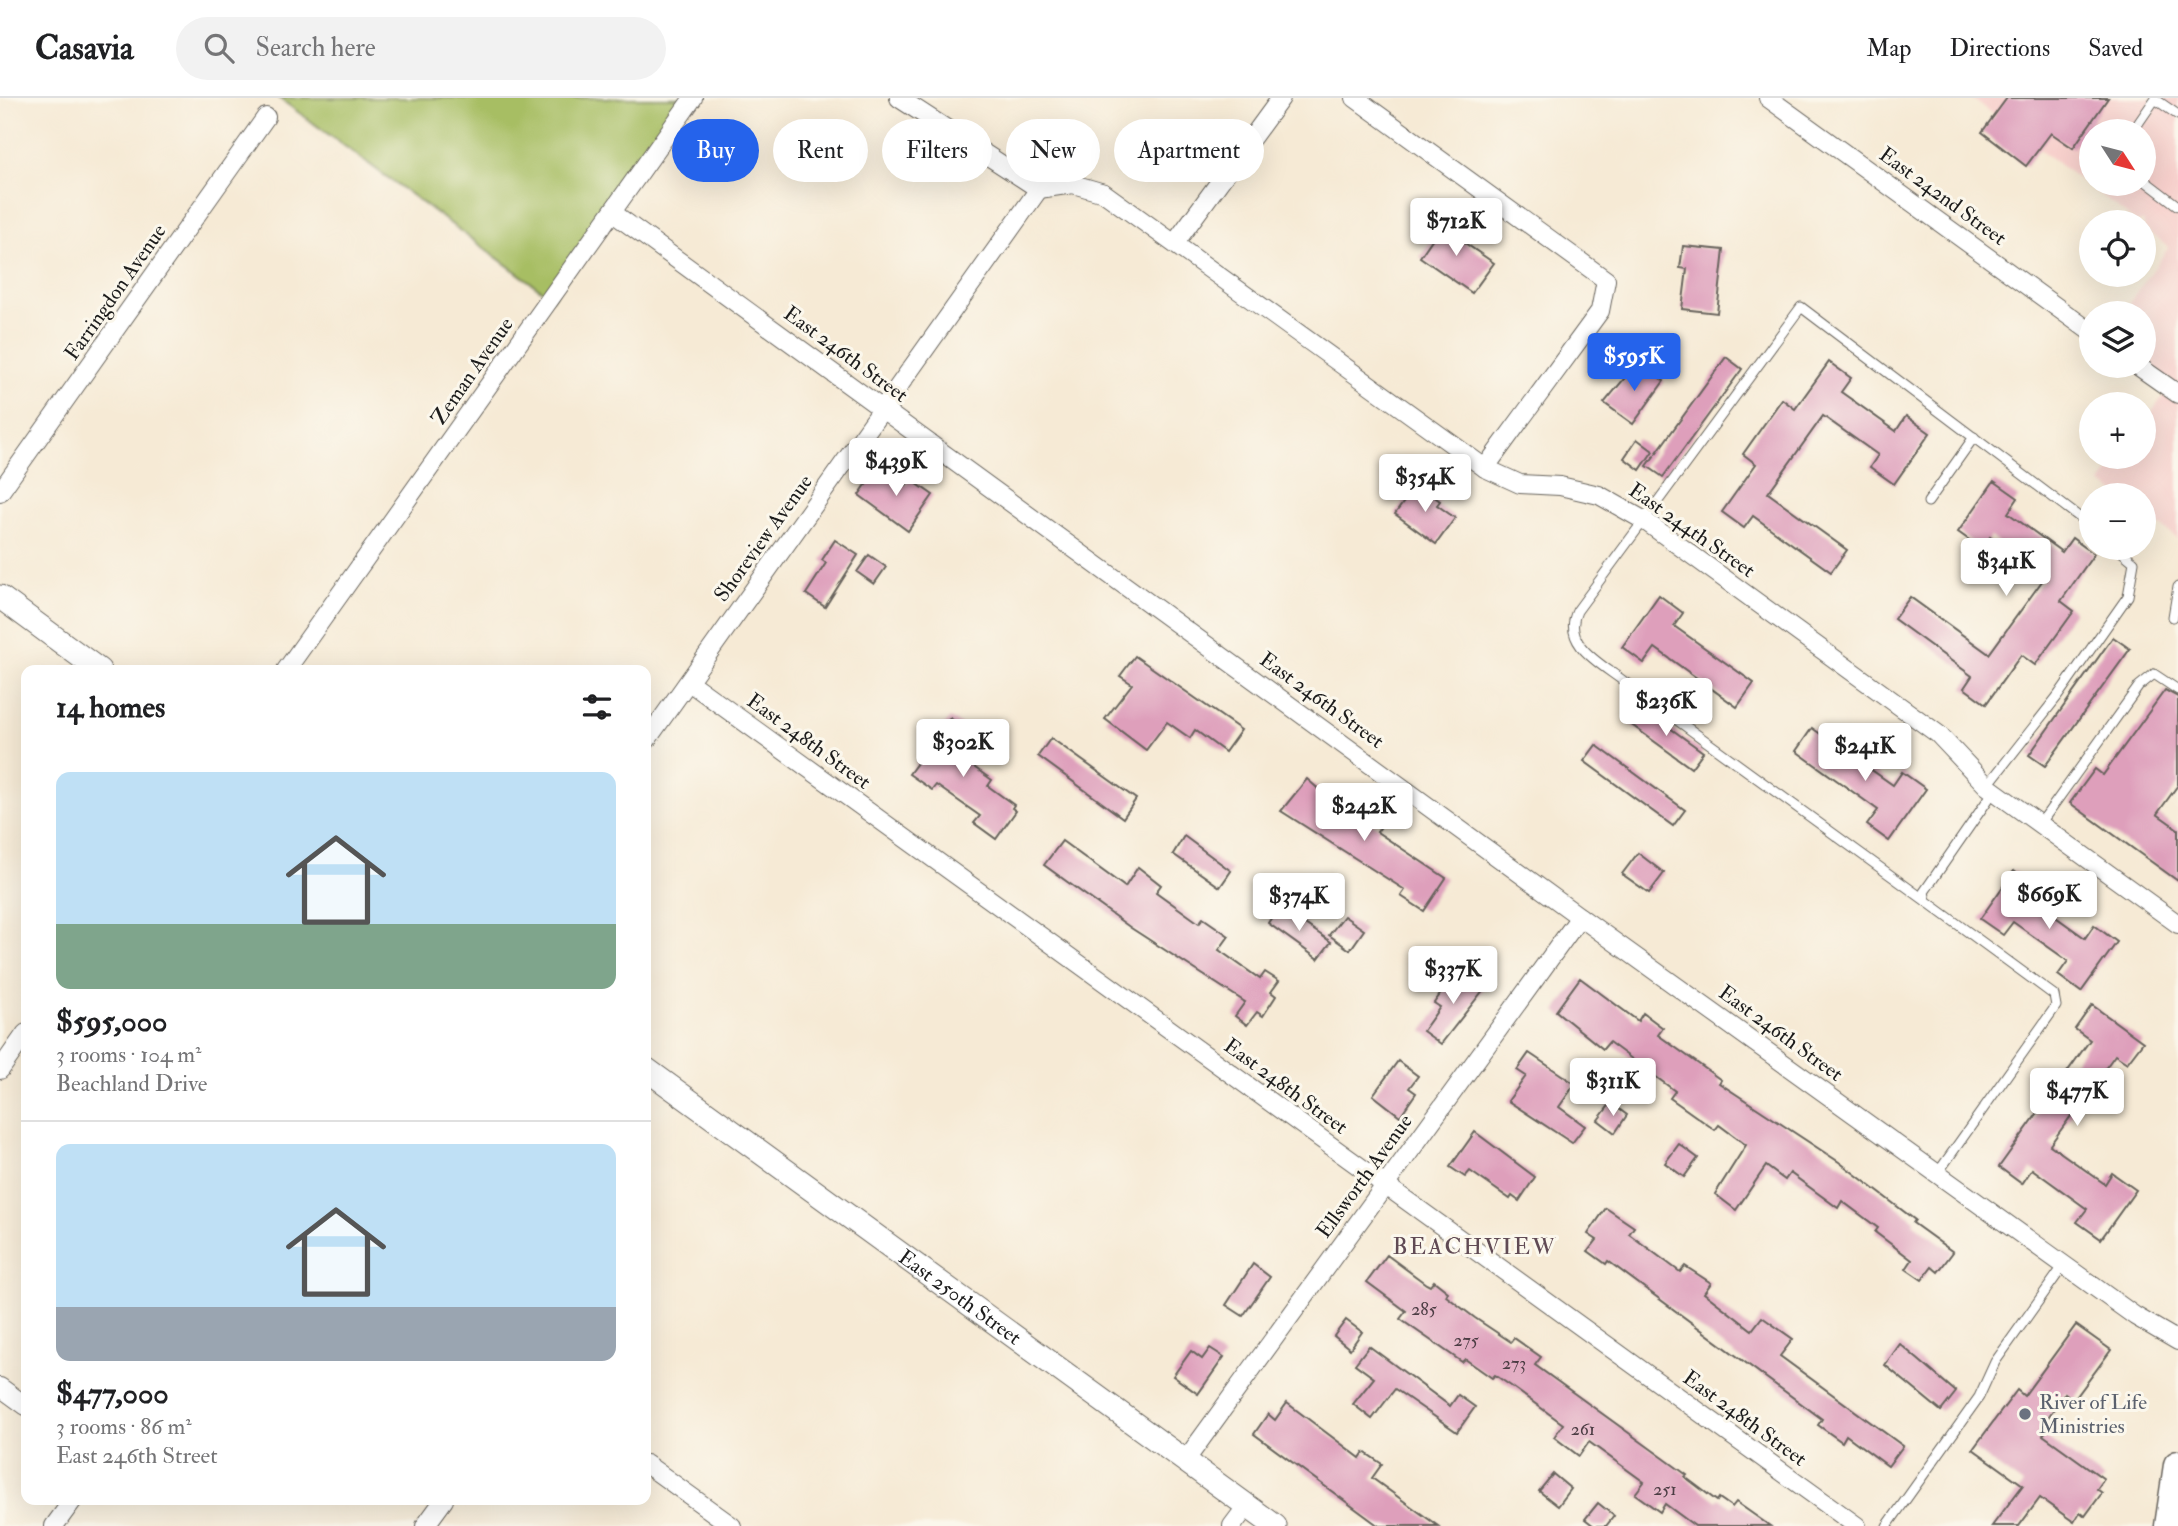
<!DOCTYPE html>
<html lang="en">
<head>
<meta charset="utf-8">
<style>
  :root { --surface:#fff; --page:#f2f2f2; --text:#202124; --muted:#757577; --line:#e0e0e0; --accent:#2563eb }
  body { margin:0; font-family:"IM FELL Double Pica",serif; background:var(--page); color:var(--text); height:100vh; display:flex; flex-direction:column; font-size:26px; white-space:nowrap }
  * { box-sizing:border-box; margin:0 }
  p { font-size:23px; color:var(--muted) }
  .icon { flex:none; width:38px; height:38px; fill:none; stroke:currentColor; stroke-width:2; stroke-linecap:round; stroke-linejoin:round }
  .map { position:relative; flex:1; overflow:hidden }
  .side { position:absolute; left:21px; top:567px; width:630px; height:840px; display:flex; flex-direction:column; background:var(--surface); border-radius:14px; box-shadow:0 7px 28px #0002 }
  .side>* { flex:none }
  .banner { position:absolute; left:672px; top:21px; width:665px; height:63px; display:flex; gap:14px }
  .needle { width:46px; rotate:126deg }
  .tools { position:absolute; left:2079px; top:21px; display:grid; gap:14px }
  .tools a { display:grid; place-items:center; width:77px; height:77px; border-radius:50%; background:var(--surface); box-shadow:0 7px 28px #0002; font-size:35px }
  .price { position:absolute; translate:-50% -60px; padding:0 16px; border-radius:7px; background:#fff; color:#222; font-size:23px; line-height:46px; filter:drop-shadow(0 2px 4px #0008) }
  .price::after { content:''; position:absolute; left:50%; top:42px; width:21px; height:16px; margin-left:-10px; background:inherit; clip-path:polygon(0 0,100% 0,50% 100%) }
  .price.active { background:var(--accent); color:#fff }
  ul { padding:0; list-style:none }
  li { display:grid; align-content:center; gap:14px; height:371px; padding:0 35px }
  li+li { border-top:2px solid var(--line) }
  li span { display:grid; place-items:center; height:217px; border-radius:14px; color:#555 }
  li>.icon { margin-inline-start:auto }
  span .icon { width:126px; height:126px; fill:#fffc; stroke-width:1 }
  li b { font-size:30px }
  h2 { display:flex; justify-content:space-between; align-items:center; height:84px; padding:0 35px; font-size:30px }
  .tag { padding:0 24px; border-radius:32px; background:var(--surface); box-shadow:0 7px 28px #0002; font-size:24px; line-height:63px }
  .tag.active { background:var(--accent); color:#fff }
  header { display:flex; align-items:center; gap:42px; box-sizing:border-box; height:98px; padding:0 35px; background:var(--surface); border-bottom:2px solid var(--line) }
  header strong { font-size:33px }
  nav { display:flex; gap:38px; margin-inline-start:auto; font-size:24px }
  .search { width:490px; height:63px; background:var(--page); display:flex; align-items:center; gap:18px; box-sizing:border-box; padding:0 24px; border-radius:38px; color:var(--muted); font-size:26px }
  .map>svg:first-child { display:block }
  .built { fill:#f7d0cc; fill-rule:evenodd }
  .green { fill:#a7be63; stroke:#626d40; stroke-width:2 }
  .building { fill:#de9fbb }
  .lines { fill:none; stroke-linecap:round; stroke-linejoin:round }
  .service-casing { stroke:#68645d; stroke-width:11 }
  .minor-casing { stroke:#68645d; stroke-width:20 }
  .tertiary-casing { stroke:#68645d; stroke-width:25 }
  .primary-casing { stroke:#68645d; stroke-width:31 }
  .service { stroke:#fff; stroke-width:9 }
  .minor { stroke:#fff; stroke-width:18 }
  .tertiary { stroke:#fff; stroke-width:23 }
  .primary { stroke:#fff; stroke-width:28 }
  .worship-dot { fill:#6b7280; stroke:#fbf7ec; stroke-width:2.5 }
  .labels { text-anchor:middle; stroke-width:6; stroke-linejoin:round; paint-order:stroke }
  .number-label { font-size:18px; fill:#4c3d44 }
  .street-label { font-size:21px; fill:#1c1c1c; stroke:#fbf7ec }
  .worship-label { font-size:21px; fill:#5b616d; stroke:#fbf7ec; text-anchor:start }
  .neighbourhood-label { font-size:23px; letter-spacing:2px; fill:#604a54; stroke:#fbf7ec }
</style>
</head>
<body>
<header>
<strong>Casavia</strong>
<div class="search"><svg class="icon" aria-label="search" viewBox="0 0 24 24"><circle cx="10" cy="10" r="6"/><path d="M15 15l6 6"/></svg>Search here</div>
<nav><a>Map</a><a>Directions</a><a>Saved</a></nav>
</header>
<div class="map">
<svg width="2178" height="1428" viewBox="0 0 2178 1428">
  <rect width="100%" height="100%" fill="#fbf7ec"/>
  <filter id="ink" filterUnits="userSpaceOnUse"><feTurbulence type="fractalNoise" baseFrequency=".0143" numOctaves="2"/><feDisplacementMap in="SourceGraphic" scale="14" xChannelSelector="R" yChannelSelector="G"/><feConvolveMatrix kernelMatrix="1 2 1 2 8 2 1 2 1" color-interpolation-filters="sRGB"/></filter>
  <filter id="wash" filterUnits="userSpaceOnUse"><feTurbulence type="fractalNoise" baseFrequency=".00686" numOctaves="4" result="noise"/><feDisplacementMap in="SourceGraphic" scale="28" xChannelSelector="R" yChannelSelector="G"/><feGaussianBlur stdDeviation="1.57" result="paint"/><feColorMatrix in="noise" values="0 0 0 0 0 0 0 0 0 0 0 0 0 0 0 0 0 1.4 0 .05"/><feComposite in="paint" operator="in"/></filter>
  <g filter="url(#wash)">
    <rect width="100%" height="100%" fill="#f6ead5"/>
    <!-- built -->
    <path class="built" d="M 1971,0 L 2178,0 L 2178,441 L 2144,416 L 2144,397 L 2118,397 L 2101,385 L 2120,359 L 2144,359 L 2144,325 L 2169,290 L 2144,268 L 2144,215 L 2122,215 L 2169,149 L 2144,130 L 2144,124 L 2136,124 ZM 2091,33 L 2144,33 L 2144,86 L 2091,86 Z"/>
    <!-- green -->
    <path class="green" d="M 279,0 L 693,0 L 552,200 Z"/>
    <g id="blocks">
      <!-- building -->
      <g class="building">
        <path d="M 2007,0 L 2108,0 L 2073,50 L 2051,35 L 2026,68 L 1982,34 Z"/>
        <path d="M 1446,121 L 1464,134 L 1459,141 L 1494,165 L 1472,195 L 1420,159 Z"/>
        <path d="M 1683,148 L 1724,152 L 1717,215 L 1682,211 L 1687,171 L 1680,170 Z"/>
        <path d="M 1726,259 L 1742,271 L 1663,379 L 1647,368 Z"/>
        <path d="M 1638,264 L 1664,283 L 1633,326 L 1604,305 Z"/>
        <path d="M 1829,264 L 1851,280 L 1841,294 L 1896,333 L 1906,318 L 1930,335 L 1894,386 L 1870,369 L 1878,357 L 1823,318 L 1768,395 L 1847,452 L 1831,474 L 1753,418 L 1744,430 L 1722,414 L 1756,366 L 1743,356 L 1782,301 L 1795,311 Z"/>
        <path d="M 1637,341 L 1653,353 L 1640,372 L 1624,360 Z"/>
        <path d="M 879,368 L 906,387 L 910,381 L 933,397 L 908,433 L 859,397 Z"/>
        <path d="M 1994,383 L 2018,400 L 2008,415 L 2062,454 L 2072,440 L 2094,456 L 2061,503 L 2074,513 L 2035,567 L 2021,557 L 1986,606 L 1964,590 L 1972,578 L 1894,521 L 1910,499 L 1989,556 L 2045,479 L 1990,439 L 1982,451 L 1958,434 Z"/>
        <path d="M 1417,386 L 1440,403 L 1437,407 L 1455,420 L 1436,446 L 1395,416 Z"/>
        <path d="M 835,442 L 858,457 L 825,509 L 806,496 L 826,465 L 822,462 Z"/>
        <path d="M 869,457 L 886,469 L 874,486 L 857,474 Z"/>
        <path d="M 1659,497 L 1683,515 L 1674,528 L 1754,585 L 1737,609 L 1655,550 L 1644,565 L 1622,549 Z"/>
        <path d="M 2113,539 L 2130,551 L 2045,668 L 2029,657 Z"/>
        <path d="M 1135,558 L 1241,632 L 1225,654 L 1195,632 L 1190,640 L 1167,624 L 1146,652 L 1105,621 L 1132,586 L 1120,578 Z"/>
        <path d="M 2165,592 L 2178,599 L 2178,687 L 2157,716 L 2178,731 L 2178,783 L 2070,705 L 2095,671 L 2103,677 Z"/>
        <path d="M 1641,609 L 1703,654 L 1691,670 L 1629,625 Z"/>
        <path d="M 950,620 L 973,635 L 957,657 L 992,682 L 988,688 L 1014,707 L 1012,710 L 1016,713 L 996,741 L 974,725 L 980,718 L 936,687 L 932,692 L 909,676 Z"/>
        <path d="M 1812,630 L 1893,687 L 1902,674 L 1926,691 L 1889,743 L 1867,727 L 1878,712 L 1796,653 Z"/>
        <path d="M 1051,640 L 1136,701 L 1123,720 L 1038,658 Z"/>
        <path d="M 1596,647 L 1685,712 L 1673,728 L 1584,663 Z"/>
        <path d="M 1307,681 L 1323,695 L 1380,730 L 1377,734 L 1446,780 L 1424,813 L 1401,798 L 1405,792 L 1281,713 Z"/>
        <path d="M 1184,738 L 1231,773 L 1220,789 L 1173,756 Z"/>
        <path d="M 1062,743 L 1125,789 L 1138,769 L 1161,787 L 1156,794 L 1199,825 L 1203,820 L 1229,838 L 1219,852 L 1260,881 L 1265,874 L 1279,883 L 1271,894 L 1276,898 L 1263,918 L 1257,914 L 1247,927 L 1235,918 L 1245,904 L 1131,830 L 1044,767 Z"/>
        <path d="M 1638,755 L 1664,775 L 1649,795 L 1622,776 Z"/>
        <path d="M 2014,773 L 2036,788 L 2028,799 L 2085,840 L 2094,827 L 2117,844 L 2081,894 L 2058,877 L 2068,863 L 2013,824 L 2003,837 L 1980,821 Z"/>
        <path d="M 1279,808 L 1331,844 L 1318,861 L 1268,825 Z"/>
        <path d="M 1344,818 L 1364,832 L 1350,852 L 1329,837 Z"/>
        <path d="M 1458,872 L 1484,891 L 1441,946 L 1423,933 L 1440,909 L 1434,905 Z"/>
        <path d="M 1580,880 L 1638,923 L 1643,915 L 1663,930 L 1658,937 L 1721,982 L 1719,985 L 1839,1064 L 1915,1122 L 1913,1125 L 1953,1154 L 1938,1174 L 1932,1169 L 1922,1182 L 1906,1171 L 1912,1162 L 1875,1134 L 1878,1130 L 1842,1103 L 1838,1110 L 1790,1075 L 1785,1082 L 1766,1068 L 1736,1112 L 1715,1096 L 1746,1047 L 1719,1027 L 1715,1032 L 1670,1000 L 1675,993 L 1609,944 L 1603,951 L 1556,913 Z"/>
        <path d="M 2092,907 L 2143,944 L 2127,965 L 2115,957 L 2050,1047 L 2105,1086 L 2112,1075 L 2136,1092 L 2101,1141 L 2077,1124 L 2087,1111 L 2032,1071 L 2022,1086 L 1999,1069 L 2090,942 L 2075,931 Z"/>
        <path d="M 1529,955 L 1575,986 L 1559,1009 L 1585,1028 L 1572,1045 L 1508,1003 L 1526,978 L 1517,972 Z"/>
        <path d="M 1398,963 L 1418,978 L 1409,990 L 1416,995 L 1400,1018 L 1373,997 Z"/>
        <path d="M 1611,1005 L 1627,1017 L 1615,1035 L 1598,1022 Z"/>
        <path d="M 1475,1034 L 1535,1079 L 1519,1103 L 1512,1098 L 1510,1101 L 1470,1073 L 1465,1079 L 1450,1069 Z"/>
        <path d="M 1679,1046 L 1698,1060 L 1684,1079 L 1665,1065 Z"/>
        <path d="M 1606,1110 L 1634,1129 L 1629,1136 L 1680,1174 L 1685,1168 L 1711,1185 L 1704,1195 L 1752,1232 L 1762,1219 L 1793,1241 L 1780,1258 L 1903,1348 L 1888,1368 L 1846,1337 L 1842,1344 L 1818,1327 L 1822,1321 L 1608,1163 L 1606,1166 L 1588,1153 L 1597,1142 L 1588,1136 Z"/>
        <path d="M 1387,1157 L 1426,1186 L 1430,1188 L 1434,1183 L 1448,1194 L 1446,1198 L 1475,1220 L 1511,1244 L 1514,1240 L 1541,1259 L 1535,1267 L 1687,1377 L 1685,1379 L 1717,1403 L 1719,1400 L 1732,1409 L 1736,1404 L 1770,1428 L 1695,1428 L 1665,1406 L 1660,1414 L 1635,1396 L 1644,1384 L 1589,1344 L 1579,1358 L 1554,1339 L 1563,1326 L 1511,1288 L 1495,1277 L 1492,1280 L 1465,1261 L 1462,1264 L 1400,1221 L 1406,1213 L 1367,1184 Z"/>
        <path d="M 1253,1166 L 1270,1179 L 1243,1218 L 1226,1207 Z"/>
        <path d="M 1346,1222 L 1362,1234 L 1350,1251 L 1334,1238 Z"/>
        <path d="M 2076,1227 L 2111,1252 L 2074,1302 L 2065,1295 L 2042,1328 L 2047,1332 L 2043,1337 L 2104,1381 L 2097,1391 L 2102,1395 L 2085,1418 L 2080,1414 L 2074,1424 L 2040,1400 L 2019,1428 L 1992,1428 L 2023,1387 L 1973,1351 L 2017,1292 L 2024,1298 Z"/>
        <path d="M 1900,1246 L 1956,1294 L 1941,1313 L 1885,1267 Z"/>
        <path d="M 1369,1248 L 1450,1308 L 1458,1297 L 1475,1309 L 1457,1334 L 1395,1291 L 1372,1321 L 1353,1306 L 1374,1280 L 1355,1266 Z"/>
        <path d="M 1210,1250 L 1224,1259 L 1198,1296 L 1173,1278 L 1191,1253 L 1202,1261 Z"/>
        <path d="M 1287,1305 L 1360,1360 L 1364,1354 L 1382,1366 L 1372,1380 L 1438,1428 L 1379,1428 L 1254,1336 L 1268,1316 L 1275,1322 Z"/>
        <path d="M 1553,1376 L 1571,1391 L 1558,1408 L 1539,1393 Z"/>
        <path d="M 1598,1405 L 1614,1418 L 1606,1428 L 1594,1428 L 1585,1421 Z"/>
      </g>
    </g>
  </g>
  <g filter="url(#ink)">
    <use href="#blocks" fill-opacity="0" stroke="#68645d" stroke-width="2"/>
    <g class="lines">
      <!-- service casing -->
      <g class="service-casing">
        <g id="service">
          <path d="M 2133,33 L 2155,1 L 2178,17"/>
          <path d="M 2144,82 L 2178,108"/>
          <path d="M 1928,404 L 1974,339"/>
          <path d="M 2173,519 L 2178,489"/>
          <path d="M 1987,688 L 2057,599 L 2128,498 L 2134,464 L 2117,450"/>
          <path d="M 2040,726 L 2139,588 L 2154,576 L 2178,592"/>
          <path d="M 1926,803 L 1626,585 C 1602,566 1561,547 1577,513 L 1801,209 L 2091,428"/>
          <path d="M 1937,1076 L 2056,908 L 2054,897 L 1926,803 L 1924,794 L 1994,693"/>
          <path d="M 1887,1428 L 1979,1299 L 1995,1264 L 2064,1167"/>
        </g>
      </g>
      <!-- minor casing -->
      <g class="minor-casing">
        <g id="minor">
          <path d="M 899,0 L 1039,91"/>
          <path d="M 1355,0 L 1606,182 L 1600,213 L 1485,370"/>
          <path d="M 1768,0 L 2091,234"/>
          <path d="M 1039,91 L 1073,86 L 1104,95 L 1485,370 L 1520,386 L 1560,388 L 1599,397 L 1645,423 L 1938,636 L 1987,688 L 2178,826"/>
          <path d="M 613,115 L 1580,819 L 2135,1218 L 2178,1243"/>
          <path d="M 1175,145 L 1281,0"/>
          <path d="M 2138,268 L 2178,296"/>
          <path d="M 0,394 L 266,19"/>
          <path d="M 286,572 L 693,0"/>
          <path d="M 689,584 L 1857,1428"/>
          <path d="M 646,643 L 1039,91"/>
          <path d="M 0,972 L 26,935"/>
          <path d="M 0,1289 L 26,1308"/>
          <path d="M 1185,1363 L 1580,819"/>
          <path d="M 646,1366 L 732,1428"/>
          <path d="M 54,1428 L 73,1402"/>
          <path d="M 425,1428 L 444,1402"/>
          <path d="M 1232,1428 L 1247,1408"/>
        </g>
      </g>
      <!-- tertiary casing -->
      <g class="tertiary-casing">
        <g id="tertiary">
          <path d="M 0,499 L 99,572"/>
          <path id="s1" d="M 646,971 L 1275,1428"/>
        </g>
      </g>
      <!-- primary casing -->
      <g class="primary-casing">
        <path id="primary" d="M 2169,1428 L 2178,1367"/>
      </g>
      <!-- service -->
      <use href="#service" class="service"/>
      <!-- minor -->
      <use href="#minor" class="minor"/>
      <!-- tertiary -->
      <use href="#tertiary" class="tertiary"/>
      <!-- primary -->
      <use href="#primary" class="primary"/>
    </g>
  </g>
  <!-- markers -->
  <circle class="worship-dot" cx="2025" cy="1316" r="7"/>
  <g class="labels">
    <!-- number labels -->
    <g class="number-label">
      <text x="1424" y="1217">285</text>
      <text x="1466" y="1248">275</text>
      <text x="1514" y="1271">273</text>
      <text x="1583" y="1337">261</text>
      <text x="1665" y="1397">251</text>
    </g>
    <!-- street labels -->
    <g class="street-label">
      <text transform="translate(1943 98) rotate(36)" y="7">East 242nd Street</text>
      <text transform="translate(115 194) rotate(-55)" y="7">Farringdon Avenue</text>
      <text transform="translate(846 256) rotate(36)" y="7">East 246th Street</text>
      <text transform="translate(472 273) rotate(-55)" y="7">Zeman Avenue</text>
      <text transform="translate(1692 432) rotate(35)" y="7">East 244th Street</text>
      <text transform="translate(763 440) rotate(-54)" y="7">Shoreview Avenue</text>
      <text transform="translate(1322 602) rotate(36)" y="7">East 246th Street</text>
      <text transform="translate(809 643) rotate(36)" y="7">East 248th Street</text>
      <text transform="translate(1781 935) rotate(36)" y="7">East 246th Street</text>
      <text transform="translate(1286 988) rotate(36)" y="7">East 248th Street</text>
      <text transform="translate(1364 1078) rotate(-54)" y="7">Ellsworth Avenue</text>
      <text dy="7" stroke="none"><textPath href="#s1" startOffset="388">East 250th Street</textPath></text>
      <text transform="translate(1745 1320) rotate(36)" y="7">East 248th Street</text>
    </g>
    <!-- worship labels -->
    <g class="worship-label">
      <text x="2039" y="1311">River of Life<tspan x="2039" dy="24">Ministries</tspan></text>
    </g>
    <!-- neighbourhood labels -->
    <g class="neighbourhood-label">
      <text x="1475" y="1156">BEACHVIEW</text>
    </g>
  </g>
</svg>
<div class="tools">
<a><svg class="needle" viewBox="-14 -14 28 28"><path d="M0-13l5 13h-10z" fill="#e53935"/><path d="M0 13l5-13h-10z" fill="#757577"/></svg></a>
<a><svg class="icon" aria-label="locate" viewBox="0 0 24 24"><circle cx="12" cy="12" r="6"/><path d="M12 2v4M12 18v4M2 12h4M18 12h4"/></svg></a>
<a><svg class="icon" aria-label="layers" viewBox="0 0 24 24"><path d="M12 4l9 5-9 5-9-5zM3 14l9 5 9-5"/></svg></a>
<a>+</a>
<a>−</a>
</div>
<b class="price" style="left:1456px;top:160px">$712K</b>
<b class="price active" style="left:1634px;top:295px">$595K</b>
<b class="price" style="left:896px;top:400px">$439K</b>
<b class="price" style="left:1425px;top:416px">$354K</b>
<b class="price" style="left:2006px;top:500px">$341K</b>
<b class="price" style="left:1666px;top:640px">$236K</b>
<b class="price" style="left:963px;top:681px">$302K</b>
<b class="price" style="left:1865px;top:685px">$241K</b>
<b class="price" style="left:1364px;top:745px">$242K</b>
<b class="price" style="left:2049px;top:833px">$669K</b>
<b class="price" style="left:1299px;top:835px">$374K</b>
<b class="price" style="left:1453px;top:908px">$337K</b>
<b class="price" style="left:1613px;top:1020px">$311K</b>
<b class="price" style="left:2077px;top:1030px">$477K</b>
<div class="banner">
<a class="tag active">Buy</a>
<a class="tag">Rent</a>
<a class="tag">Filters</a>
<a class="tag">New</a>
<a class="tag">Apartment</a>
</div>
<section class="side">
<h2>14 homes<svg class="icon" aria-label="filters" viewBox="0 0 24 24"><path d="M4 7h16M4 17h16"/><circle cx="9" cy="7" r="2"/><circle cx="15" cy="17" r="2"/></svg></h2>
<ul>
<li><span style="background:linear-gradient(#bfe0f5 70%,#7fa58c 0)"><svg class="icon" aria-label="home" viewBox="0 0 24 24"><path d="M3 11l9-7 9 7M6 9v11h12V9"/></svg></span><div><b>$595,000</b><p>3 rooms · 104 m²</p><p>Beachland Drive</p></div></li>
<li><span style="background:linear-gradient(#bfe0f5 75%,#9aa5b1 0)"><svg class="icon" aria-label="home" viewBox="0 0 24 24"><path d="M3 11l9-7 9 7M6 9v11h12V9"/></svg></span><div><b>$477,000</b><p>3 rooms · 86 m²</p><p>East 246th Street</p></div></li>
</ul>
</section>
</div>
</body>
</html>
